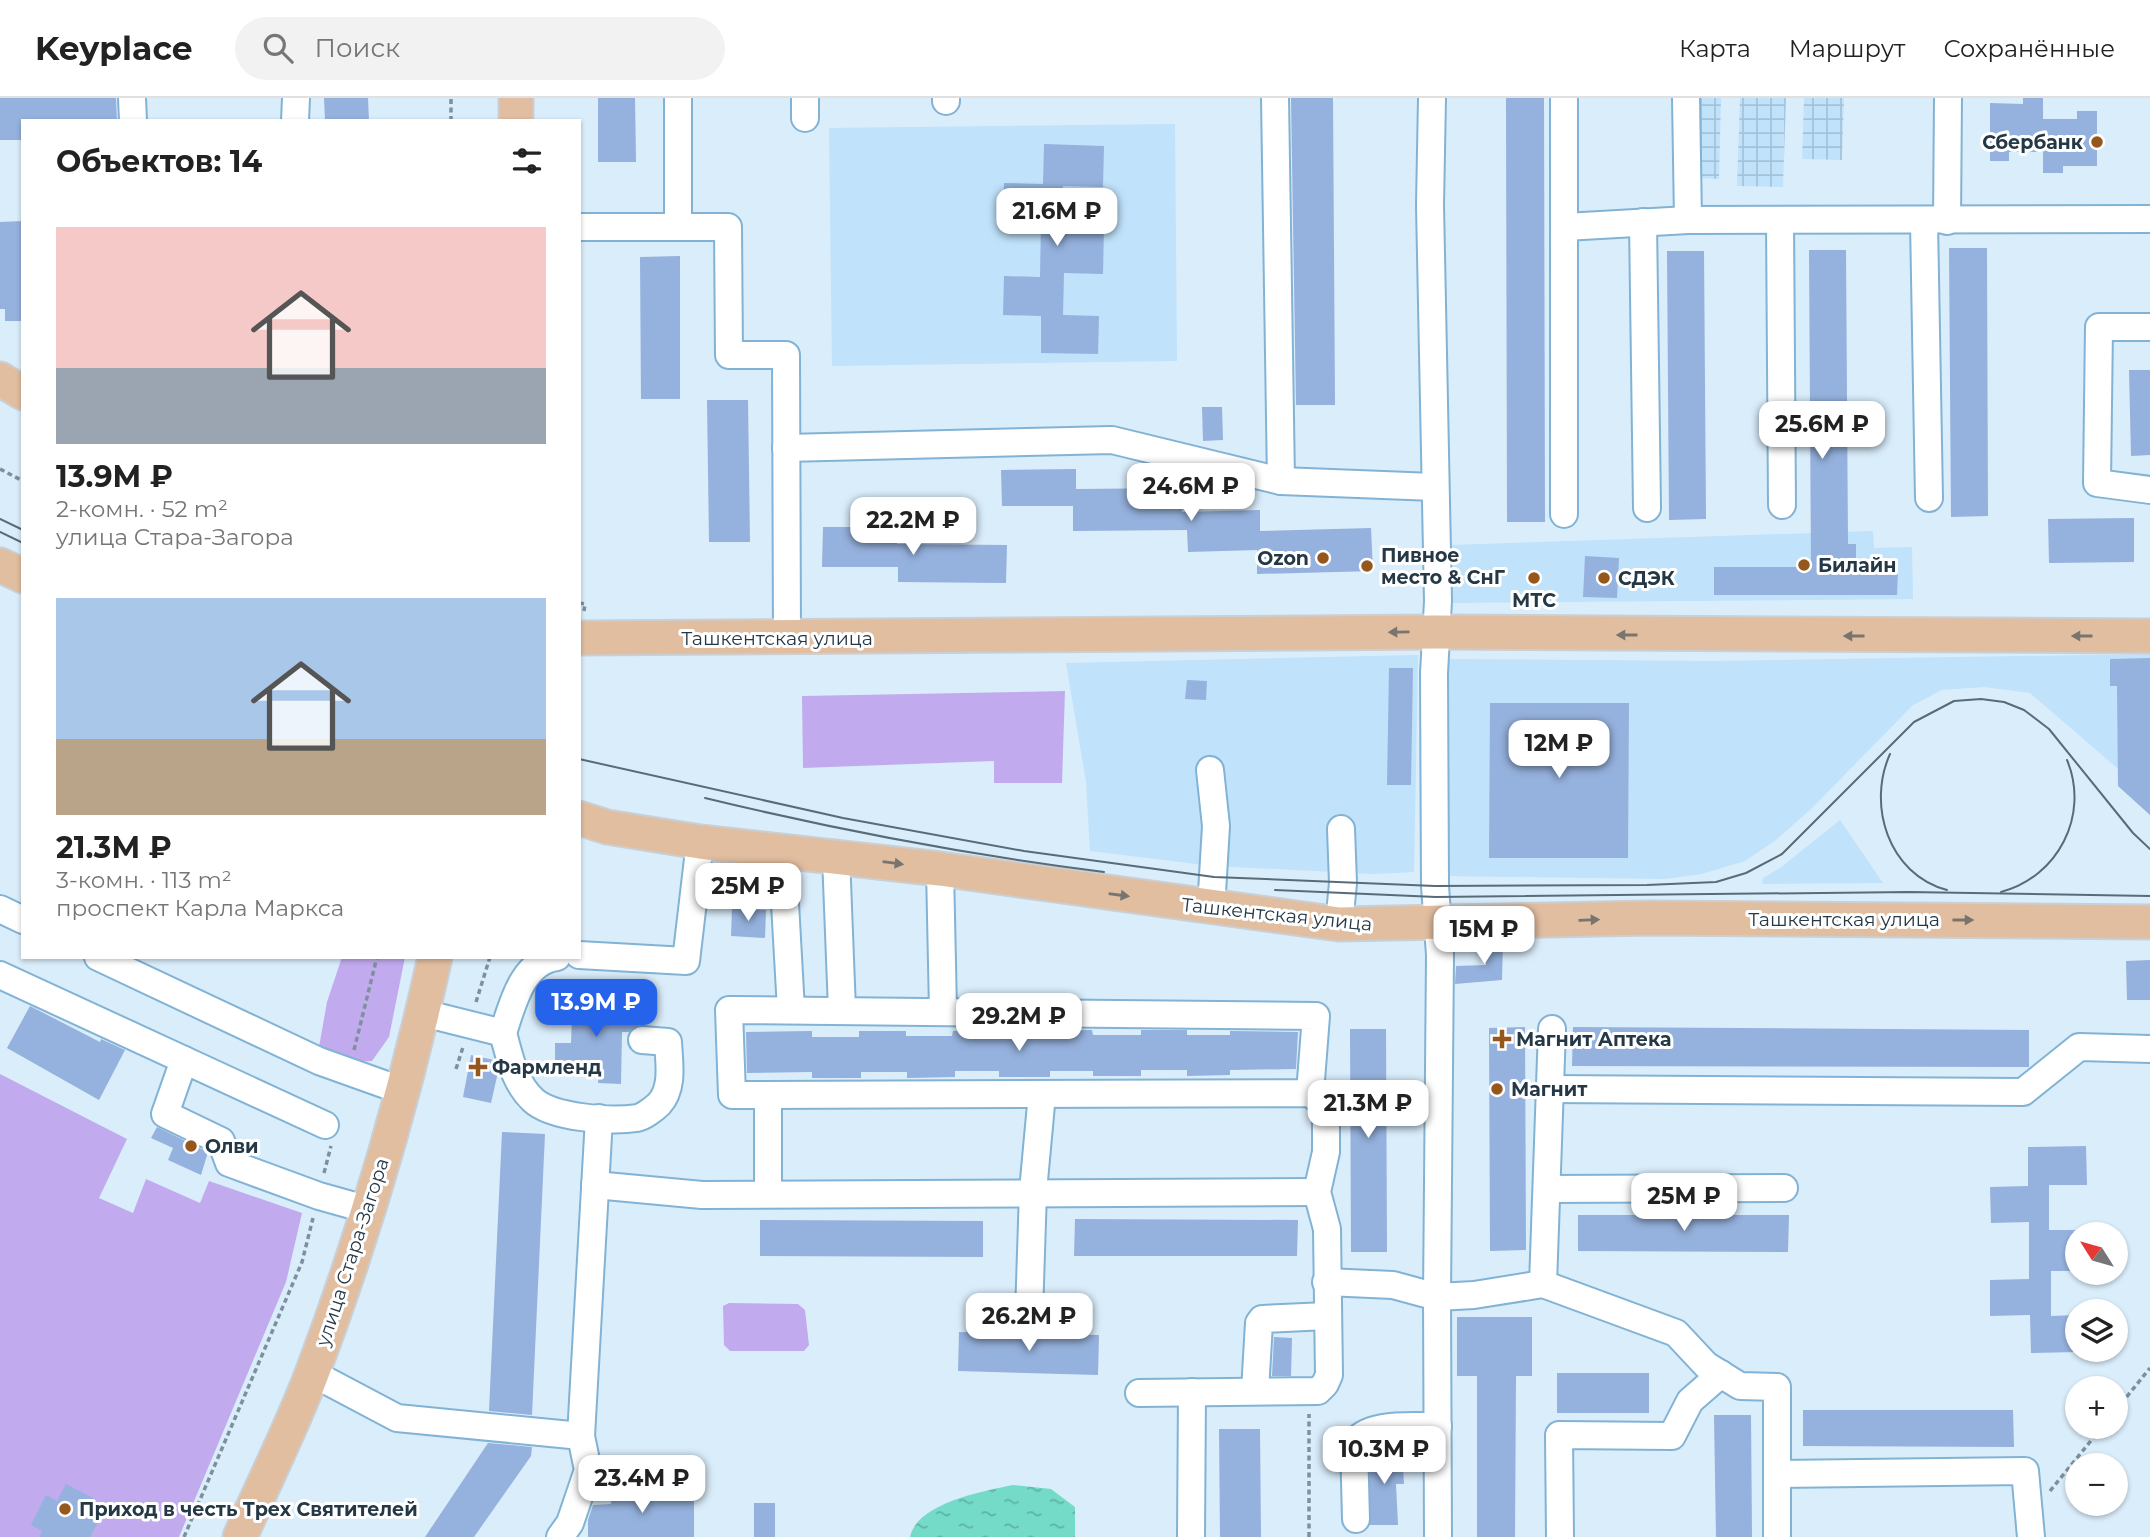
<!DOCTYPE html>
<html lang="ru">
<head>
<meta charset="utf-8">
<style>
  :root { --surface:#fff; --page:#f2f2f2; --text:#222; --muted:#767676; --line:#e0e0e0; --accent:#2563eb }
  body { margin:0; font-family:Montserrat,sans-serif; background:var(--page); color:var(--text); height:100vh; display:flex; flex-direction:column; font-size:26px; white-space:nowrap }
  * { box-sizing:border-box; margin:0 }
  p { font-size:23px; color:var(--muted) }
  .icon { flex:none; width:38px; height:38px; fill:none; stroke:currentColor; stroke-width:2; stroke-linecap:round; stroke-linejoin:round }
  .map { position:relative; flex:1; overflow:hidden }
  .sheet { position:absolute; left:21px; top:21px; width:560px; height:840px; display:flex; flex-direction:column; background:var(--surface); border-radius:0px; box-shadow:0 2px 5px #0004 }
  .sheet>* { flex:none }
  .needle { width:46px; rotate:307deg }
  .fabs { position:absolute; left:2065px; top:1124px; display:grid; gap:14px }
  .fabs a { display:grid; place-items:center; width:63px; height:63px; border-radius:50%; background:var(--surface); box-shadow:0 2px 5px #0004; font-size:35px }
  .price { position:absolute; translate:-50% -60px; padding:0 16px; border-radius:14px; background:#fff; color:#222; font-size:23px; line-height:46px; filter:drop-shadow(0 2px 4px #0008) }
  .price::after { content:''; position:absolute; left:50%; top:42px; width:21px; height:16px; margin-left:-10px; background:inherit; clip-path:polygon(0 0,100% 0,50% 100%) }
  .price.selected { background:var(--accent); color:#fff }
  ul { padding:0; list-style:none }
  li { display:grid; align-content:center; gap:14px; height:371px; padding:0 35px }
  li span { display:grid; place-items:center; height:217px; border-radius:0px; color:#555 }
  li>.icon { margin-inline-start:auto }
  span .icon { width:126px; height:126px; fill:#fffc; stroke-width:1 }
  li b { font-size:30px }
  h2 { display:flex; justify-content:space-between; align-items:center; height:84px; padding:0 35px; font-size:30px }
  header { display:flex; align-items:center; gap:42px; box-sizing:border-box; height:98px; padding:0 35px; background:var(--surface); border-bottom:2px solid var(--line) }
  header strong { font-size:33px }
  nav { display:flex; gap:38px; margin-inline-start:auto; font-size:24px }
  .search { width:490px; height:63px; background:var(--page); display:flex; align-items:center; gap:18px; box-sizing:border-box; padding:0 24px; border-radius:38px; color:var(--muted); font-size:26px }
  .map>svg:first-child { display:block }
  .built { fill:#c0e2fa }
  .industrial { fill:url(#industrial-grid) }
  .green { fill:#c1abee }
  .water { fill:url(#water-ripples) }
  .building { fill:#95b1dd }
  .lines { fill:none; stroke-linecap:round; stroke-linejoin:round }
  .minor-casing { stroke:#82b3d4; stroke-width:30 }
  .major-casing { stroke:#cacfd3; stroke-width:37 }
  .path { stroke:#7d909e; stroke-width:3.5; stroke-dasharray:5 3.5; stroke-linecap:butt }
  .minor { stroke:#fff; stroke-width:26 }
  .major { stroke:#e2bea0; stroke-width:33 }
  .tram { stroke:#586b79; stroke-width:2 }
  .oneway { fill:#79746e }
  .poi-dot { fill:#95571c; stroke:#fff; stroke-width:2.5 }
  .labels { text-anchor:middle; stroke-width:6; stroke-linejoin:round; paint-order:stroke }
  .poi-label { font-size:19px; font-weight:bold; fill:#243846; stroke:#fff; text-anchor:start }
  .street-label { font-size:19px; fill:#243846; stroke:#fff }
</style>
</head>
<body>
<header>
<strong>Keyplace</strong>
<div class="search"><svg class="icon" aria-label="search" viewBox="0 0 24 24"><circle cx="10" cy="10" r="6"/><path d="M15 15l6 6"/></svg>Поиск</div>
<nav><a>Карта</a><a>Маршрут</a><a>Сохранённые</a></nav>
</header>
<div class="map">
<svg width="2150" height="1439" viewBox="0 0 2150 1439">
  <defs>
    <pattern id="industrial-grid" width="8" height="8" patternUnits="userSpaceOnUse" patternTransform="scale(1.75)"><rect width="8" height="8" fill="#c0e2fa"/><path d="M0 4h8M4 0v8" fill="none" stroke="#a5c3d8"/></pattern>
    <pattern id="water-ripples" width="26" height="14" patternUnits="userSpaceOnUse" patternTransform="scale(1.75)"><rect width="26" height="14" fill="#73dbc7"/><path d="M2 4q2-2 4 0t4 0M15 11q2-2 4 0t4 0" fill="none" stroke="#5eb3a3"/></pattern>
  </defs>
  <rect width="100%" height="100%" fill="#daedfb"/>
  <!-- built -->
  <g class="built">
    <path d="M 1175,26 L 1177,263 L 832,268 L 829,30 Z"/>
    <path d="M 1873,433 L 1874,450 L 1912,449 L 1913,501 L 1450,505 L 1450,447 Z"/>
    <path d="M 2150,556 L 2150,710 L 2124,676 L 2030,595 L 1984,589 L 1942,592 L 1913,607 L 1812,710 L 1776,742 L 1745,763 L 1702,776 L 1665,781 L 1441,778 L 1444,561 L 1713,563 Z"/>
    <path d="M 1418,557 L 1414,774 L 1374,776 L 1213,768 L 1090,753 L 1086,684 L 1066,565 Z"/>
    <path d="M 1840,722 L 1883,785 L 1762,786 L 1763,780 L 1780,770 Z"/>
  </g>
  <!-- industrial -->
  <g class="industrial">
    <path d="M 1699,0 L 1721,0 L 1719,81 L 1697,80 Z"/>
    <path d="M 1740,0 L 1786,0 L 1783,89 L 1737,88 Z"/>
    <path d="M 1804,0 L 1844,0 L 1842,62 L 1802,61 Z"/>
  </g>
  <!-- green -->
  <g class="green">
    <path d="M 1065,593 L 1062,685 L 994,685 L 994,663 L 803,670 L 802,598 Z"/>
    <path d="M 342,859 L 405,859 L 389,939 L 372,963 C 352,965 336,958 319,949 L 327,904 Z"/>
    <path d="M 0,976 L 127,1041 L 99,1100 L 133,1115 L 146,1081 L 200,1105 L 209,1083 L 302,1115 L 286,1184 L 179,1439 L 0,1439 Z"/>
    <path d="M 729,1205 L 798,1206 L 805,1212 L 809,1247 L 804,1253 L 730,1253 L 724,1247 L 723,1208 Z"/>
  </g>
  <!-- water -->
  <path class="water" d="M 1013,1387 L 1051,1391 L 1075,1409 L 1075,1439 L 910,1439 C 917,1405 984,1393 1013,1387 Z"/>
  <!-- building -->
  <g class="building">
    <path d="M 0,0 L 116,0 L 117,23 L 23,23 L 23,42 L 0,42 Z"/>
    <path d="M 324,0 L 368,0 L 369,23 L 325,23 Z"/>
    <path d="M 598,0 L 635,0 L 636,64 L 598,64 Z"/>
    <path d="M 1291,0 L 1333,0 L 1335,307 L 1296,307 Z"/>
    <path d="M 1506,0 L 1544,0 L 1545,424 L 1507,424 Z"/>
    <path d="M 2023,0 L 2043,0 L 2043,21 L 2077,21 L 2077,13 L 2097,13 L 2097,68 L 2063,68 L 2063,75 L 2043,75 L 2043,54 L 2009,54 L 2009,63 L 1990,63 L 1990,5 L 2023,6 Z"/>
    <path d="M 1044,46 L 1104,48 L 1103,89 L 1063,88 L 1062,129 L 1104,129 L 1103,176 L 1064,175 L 1063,217 L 1099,218 L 1098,256 L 1041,255 L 1041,218 L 1003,217 L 1004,178 L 1040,179 L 1041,123 L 1003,122 L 1004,85 L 1043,86 Z"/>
    <path d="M 23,123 L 23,223 L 5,223 L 5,211 L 0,211 L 0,124 Z"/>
    <path d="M 1949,150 L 1987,150 L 1988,418 L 1951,419 Z"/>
    <path d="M 1809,152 L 1846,152 L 1848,446 L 1856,446 L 1856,472 L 1898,472 L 1897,497 L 1714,497 L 1714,469 L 1811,469 Z"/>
    <path d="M 1667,153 L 1704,153 L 1706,421 L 1669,422 Z"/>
    <path d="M 680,158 L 680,301 L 641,301 L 640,159 Z"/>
    <path d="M 2129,272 L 2150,272 L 2150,357 L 2131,358 Z"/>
    <path d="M 707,302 L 748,302 L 750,444 L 709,444 Z"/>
    <path d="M 1202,309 L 1222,309 L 1223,342 L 1203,343 Z"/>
    <path d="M 1076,371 L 1076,391 L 1182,390 L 1182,414 L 1260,412 L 1260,433 L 1371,430 L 1373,473 L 1257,476 L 1257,452 L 1188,454 L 1187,432 L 1073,433 L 1073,408 L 1002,408 L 1001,372 Z"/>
    <path d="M 2134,420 L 2134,464 L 2049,465 L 2048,421 Z"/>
    <path d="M 823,429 L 897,429 L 897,446 L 1007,447 L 1006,485 L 898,484 L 898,469 L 822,469 Z"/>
    <path d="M 1585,458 L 1619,460 L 1617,500 L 1583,499 Z"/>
    <path d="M 2150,560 L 2150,717 L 2118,688 L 2117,588 L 2110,588 L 2110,561 Z"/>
    <path d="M 1389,570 L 1413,570 L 1411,687 L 1387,687 Z"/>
    <path d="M 1187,582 L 1207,583 L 1206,602 L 1185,601 Z"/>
    <path d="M 1490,605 L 1629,605 L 1628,760 L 1489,760 Z"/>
    <path d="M 732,810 L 766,812 L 765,840 L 731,838 Z"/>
    <path d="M 1486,842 L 1503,842 L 1502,882 L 1455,886 L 1456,868 L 1486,867 Z"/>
    <path d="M 2150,862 L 2150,902 L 2127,902 L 2126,863 Z"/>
    <path d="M 573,894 L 592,895 L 592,913 L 640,914 L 639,927 L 629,934 L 622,934 L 621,986 L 598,985 L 599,967 L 555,966 L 555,945 L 571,945 Z"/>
    <path d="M 30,908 L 100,944 L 101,941 L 125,952 L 99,1002 L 7,950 Z"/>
    <path d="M 1525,929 L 1526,1152 L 1490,1153 L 1489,930 Z"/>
    <path d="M 1573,929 L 2029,932 L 2029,969 L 1572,968 Z"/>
    <path d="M 1350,931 L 1386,931 L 1387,1154 L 1351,1154 Z"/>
    <path d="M 999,932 L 999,938 L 1048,938 L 1048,932 L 1092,932 L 1093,937 L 1141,937 L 1141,932 L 1187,932 L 1187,937 L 1230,937 L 1230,933 L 1298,934 L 1296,971 L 1230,972 L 1230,977 L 1187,978 L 1187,972 L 1141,972 L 1141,978 L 1093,978 L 1093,973 L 1050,973 L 1050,979 L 999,979 L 999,973 L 955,973 L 955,979 L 907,980 L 907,974 L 861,974 L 861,980 L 812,980 L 812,974 L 747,975 L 746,934 L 812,933 L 812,939 L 859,939 L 859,933 L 906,933 L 906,938 L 952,938 L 953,933 Z"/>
    <path d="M 471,957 L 494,962 L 498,974 L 491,1005 L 463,999 Z"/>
    <path d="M 157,1029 L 208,1054 L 201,1077 L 168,1062 L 173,1050 L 151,1040 Z"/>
    <path d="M 502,1034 L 545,1036 L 532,1317 L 489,1313 Z"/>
    <path d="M 2086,1048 L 2087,1087 L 2049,1087 L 2049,1132 L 2077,1132 L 2077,1173 L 2051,1173 L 2051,1218 L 2077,1217 L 2077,1254 L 2031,1255 L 2030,1217 L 1990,1218 L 1990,1182 L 2029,1181 L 2029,1124 L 1991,1125 L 1990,1089 L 2028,1088 L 2028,1049 Z"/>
    <path d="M 1578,1117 L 1789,1117 L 1788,1154 L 1578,1153 Z"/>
    <path d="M 1075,1121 L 1298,1122 L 1297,1158 L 1074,1158 Z"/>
    <path d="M 760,1122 L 983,1123 L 983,1159 L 760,1158 Z"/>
    <path d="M 1457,1219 L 1532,1219 L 1532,1278 L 1516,1278 L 1515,1439 L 1477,1439 L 1477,1278 L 1457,1278 Z"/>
    <path d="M 959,1234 L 1099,1237 L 1098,1277 L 958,1273 Z"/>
    <path d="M 1274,1239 L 1292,1240 L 1291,1278 L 1272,1278 Z"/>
    <rect x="1557" y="1275" width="92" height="40"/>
    <path d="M 1803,1312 L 2013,1312 L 2014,1349 L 1803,1348 Z"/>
    <path d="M 1714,1317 L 1751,1317 L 1752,1439 L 1716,1439 Z"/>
    <path d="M 1219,1331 L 1260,1331 L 1261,1439 L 1220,1439 Z"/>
    <path d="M 488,1345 L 532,1349 L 531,1358 L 474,1439 L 425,1439 Z"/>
    <path d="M 1373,1349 L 1396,1349 L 1397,1369 L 1403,1369 L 1404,1386 L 1396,1386 L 1398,1427 L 1370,1427 L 1370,1352 Z"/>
    <path d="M 611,1381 L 629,1381 L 630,1398 L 694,1399 L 694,1439 L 588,1439 L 588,1422 L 593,1407 L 611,1406 Z"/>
    <path d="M 66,1386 L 95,1401 L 86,1418 L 98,1424 L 90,1439 L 39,1439 L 42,1433 L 31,1427 L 46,1397 L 57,1403 Z"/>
    <rect x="754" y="1405" width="21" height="34"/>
  </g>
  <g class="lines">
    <!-- minor casing -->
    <g class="minor-casing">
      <g id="minor">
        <path d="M 132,0 L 133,23"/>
        <path d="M 805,0 L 805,20"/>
        <path d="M 946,0 L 946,3"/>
        <path d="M 1275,0 L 1281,383"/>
        <path d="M 1432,0 L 1430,107 L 1438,503 L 1434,575 L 1435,788 L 1440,857 L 1437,1199 L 1438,1439"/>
        <path d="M 1564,0 L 1564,416"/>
        <path d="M 1686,0 L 1688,122"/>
        <path d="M 295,23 L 296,0"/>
        <path d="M 1780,122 L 1782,407"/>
        <path d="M 1924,123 L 1929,400"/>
        <path d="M 1947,123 L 1948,0"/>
        <path d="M 1643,124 L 1647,410"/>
        <path d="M 579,129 L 728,129 L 729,257 L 786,257 L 787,539"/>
        <path d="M 678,129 L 678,0"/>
        <path d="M 1565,129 L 1688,122 L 2150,121"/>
        <path d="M 2150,229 L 2099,229 L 2097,385 L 2150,392"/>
        <path d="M 786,350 L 1112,342 L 1281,383 L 1434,389"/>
        <path d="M 1210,672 L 1216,728 L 1211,811"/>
        <path d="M 782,752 L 791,912"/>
        <path d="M 836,758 L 842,912"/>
        <path d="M 940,771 L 943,913"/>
        <path d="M 0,811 L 23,822"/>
        <path d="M 1339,826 L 1343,785 L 1341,731"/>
        <path d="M 579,857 L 686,863 L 700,744"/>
        <path d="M 98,859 L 319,963 L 403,993"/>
        <path d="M 0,877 L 325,1027"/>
        <path d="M 423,915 L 503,935 C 512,908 522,863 557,859"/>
        <path d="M 503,935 C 510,960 514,984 533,1002 C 552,1020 612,1024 637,1020 C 643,1019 654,1011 659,1006 C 674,990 669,964 668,944 L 642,942"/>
        <path d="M 184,962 L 165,1016 L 221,1043 L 229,1065 L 319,1098 L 369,1112"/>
        <path d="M 1550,991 L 2023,994 L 2079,949 L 2150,951"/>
        <path d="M 595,1087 L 702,1097 L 1317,1094"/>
        <path d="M 1547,1091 L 1784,1090"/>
        <path d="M 768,1096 L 768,998"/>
        <path d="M 1326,1184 L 1393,1187 L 1437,1199 L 1474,1197 L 1543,1186 L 1676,1235 L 1706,1267 L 1740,1288 L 1777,1289 L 1777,1439"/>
        <path d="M 1543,1186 L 1552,931"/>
        <path d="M 1029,1216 L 1033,1093 L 1042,996"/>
        <path d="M 312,1275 L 397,1320 L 581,1338"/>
        <path d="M 1255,1293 L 1259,1225 L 1262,1221 L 1327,1218"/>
        <path d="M 1139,1295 L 1318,1293 L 1325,1286 L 1329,1277 L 1327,1131 L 1317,1094 L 1326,1054 L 1326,1008 L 1310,995 L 732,997 L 729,912 L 1316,918 L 1310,995"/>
        <path d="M 1777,1376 L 2025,1373 L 2031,1439"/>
        <path d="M 1356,1421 L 1354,1346 C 1367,1323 1414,1329 1438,1328"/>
        <path d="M 560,1439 L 570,1425 L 588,1372 L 581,1338 L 599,1020"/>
        <path d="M 1191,1439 L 1192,1294"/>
        <path d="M 1560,1439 L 1559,1337 L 1672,1338 L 1690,1303 L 1721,1276"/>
      </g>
    </g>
    <!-- major casing -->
    <g class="major-casing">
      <g id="major">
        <path d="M 516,0 L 516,23"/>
        <path d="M 0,281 L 23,295"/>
        <path d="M 0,467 L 23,478"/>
        <path d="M 579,540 L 1436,534 L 2150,538"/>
        <path d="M 579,720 L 607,729 L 700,744 L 940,771 L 1339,826 L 1649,820 L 2150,824"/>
        <path d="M 240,1439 C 264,1384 292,1329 313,1273 C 364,1138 404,1000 435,859"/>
      </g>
    </g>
    <!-- path -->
    <g class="path">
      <path d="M 451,23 L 451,0"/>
      <path d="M 0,371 L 23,383"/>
      <path d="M 579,505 L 585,506 L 584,513"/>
      <path d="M 476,904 L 490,859"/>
      <path d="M 354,952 L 377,859"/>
      <path d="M 456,971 L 463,949"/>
      <path d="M 324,1075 L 331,1048"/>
      <path d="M 2116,1312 L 2150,1270"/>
      <path d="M 2050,1393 L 2103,1328"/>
      <path d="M 184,1439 L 302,1164 L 313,1120"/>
      <path d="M 1309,1439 L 1309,1316"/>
    </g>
    <!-- minor -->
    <use href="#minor" class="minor"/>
    <!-- major -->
    <use href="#major" class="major"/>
    <!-- tram -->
    <g class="tram">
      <path d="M 0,421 L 23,432"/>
      <path d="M 0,434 L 23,445"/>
      <path d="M 1890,656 C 1867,707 1888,776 1947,792"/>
      <path d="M 579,661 L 843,720 L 1024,753 L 1214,779 L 1435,788 L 1647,787 L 1716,784 L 1746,775 L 1782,756 L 1914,624 L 1954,603 L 1981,601 L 2004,604 L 2024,612 L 2049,631 L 2133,735 L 2150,751"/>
      <path d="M 705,700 C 837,732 969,757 1104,774"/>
      <path d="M 1275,792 L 1436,799 L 1909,794 L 2150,798"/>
      <path d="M 2001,794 C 2058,779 2090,717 2067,662"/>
    </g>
  </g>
  <!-- one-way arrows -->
  <defs><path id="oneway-solid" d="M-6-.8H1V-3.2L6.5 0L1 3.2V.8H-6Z" transform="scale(1.75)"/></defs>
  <g class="oneway">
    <use href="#oneway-solid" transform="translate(1399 534) rotate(179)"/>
    <use href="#oneway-solid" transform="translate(1627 537) rotate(-180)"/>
    <use href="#oneway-solid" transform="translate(1854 538) rotate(-180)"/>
    <use href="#oneway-solid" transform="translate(2082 538) rotate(-180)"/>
    <use href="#oneway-solid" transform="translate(893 765) rotate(7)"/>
    <use href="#oneway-solid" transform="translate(1119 797) rotate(8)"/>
    <use href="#oneway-solid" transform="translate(1589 822) rotate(-2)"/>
    <use href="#oneway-solid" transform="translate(1963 822)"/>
  </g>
  <!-- markers -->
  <g class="poi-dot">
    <circle cx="2097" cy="44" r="7"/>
    <circle cx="1323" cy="460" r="7"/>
    <circle cx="1804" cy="467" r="7"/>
    <circle cx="1367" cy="468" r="7"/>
    <circle cx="1534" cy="480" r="7"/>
    <circle cx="1604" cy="480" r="7"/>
    <path d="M1498.5 930.5h7v7h7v7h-7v7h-7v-7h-7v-7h7z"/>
    <path d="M474.5 958.5h7v7h7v7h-7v7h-7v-7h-7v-7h7z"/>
    <circle cx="1497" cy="991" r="7"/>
    <circle cx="191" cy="1048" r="7"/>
    <circle cx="65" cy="1411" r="7"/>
  </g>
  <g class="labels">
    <!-- poi labels -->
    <g class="poi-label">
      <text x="2083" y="51" text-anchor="end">Сбербанк</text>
      <text x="1381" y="464">Пивное<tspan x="1381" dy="22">место &amp; СнГ</tspan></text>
      <text x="1309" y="467" text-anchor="end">Ozon</text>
      <text x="1818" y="474">Билайн</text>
      <text x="1618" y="487">СДЭК</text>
      <text x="1534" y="509" text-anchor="middle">МТС</text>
      <text x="1516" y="948">Магнит Аптека</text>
      <text x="492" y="976">Фармленд</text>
      <text x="1511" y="998">Магнит</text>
      <text x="205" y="1055">Олви</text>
      <text x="79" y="1418">Приход в честь Трех Святителей</text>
    </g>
    <!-- street labels -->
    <g class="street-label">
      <text x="777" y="547">Ташкентская улица</text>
      <text transform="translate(1277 816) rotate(6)" y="7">Ташкентская улица</text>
      <text x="1844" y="828">Ташкентская улица</text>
      <text transform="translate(352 1154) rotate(-72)" y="7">улица Стара-Загора</text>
    </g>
  </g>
</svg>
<div class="fabs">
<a><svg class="needle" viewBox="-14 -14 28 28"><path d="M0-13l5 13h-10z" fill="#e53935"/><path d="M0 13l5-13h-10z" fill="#767676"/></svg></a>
<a><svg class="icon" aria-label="layers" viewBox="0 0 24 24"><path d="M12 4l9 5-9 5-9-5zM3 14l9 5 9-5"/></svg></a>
<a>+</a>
<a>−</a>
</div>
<b class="price" style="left:1057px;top:150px">21.6M ₽</b>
<b class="price" style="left:1822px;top:363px">25.6M ₽</b>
<b class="price" style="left:1191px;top:425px">24.6M ₽</b>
<b class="price" style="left:913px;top:459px">22.2M ₽</b>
<b class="price" style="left:1559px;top:682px">12M ₽</b>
<b class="price" style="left:748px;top:825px">25M ₽</b>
<b class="price" style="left:1484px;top:868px">15M ₽</b>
<b class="price selected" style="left:596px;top:941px">13.9M ₽</b>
<b class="price" style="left:1019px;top:955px">29.2M ₽</b>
<b class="price" style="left:1368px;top:1042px">21.3M ₽</b>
<b class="price" style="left:1684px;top:1135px">25M ₽</b>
<b class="price" style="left:1029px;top:1255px">26.2M ₽</b>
<b class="price" style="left:1384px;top:1388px">10.3M ₽</b>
<b class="price" style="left:642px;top:1417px">23.4M ₽</b>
<section class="sheet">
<h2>Объектов: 14<svg class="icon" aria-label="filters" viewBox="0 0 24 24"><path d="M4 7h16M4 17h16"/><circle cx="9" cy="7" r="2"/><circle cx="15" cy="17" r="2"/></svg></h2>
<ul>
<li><span style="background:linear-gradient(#f6c9c9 65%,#9aa5b1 0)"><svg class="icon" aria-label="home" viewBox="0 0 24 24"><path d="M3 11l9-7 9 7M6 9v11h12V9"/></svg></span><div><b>13.9M ₽</b><p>2-комн. · 52 m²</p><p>улица Стара-Загора</p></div></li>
<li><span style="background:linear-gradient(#a9c7e8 65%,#b9a48a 0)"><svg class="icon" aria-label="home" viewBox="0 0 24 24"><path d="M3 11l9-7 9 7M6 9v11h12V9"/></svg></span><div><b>21.3M ₽</b><p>3-комн. · 113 m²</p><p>проспект Карла Маркса</p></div></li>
</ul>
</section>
</div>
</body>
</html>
